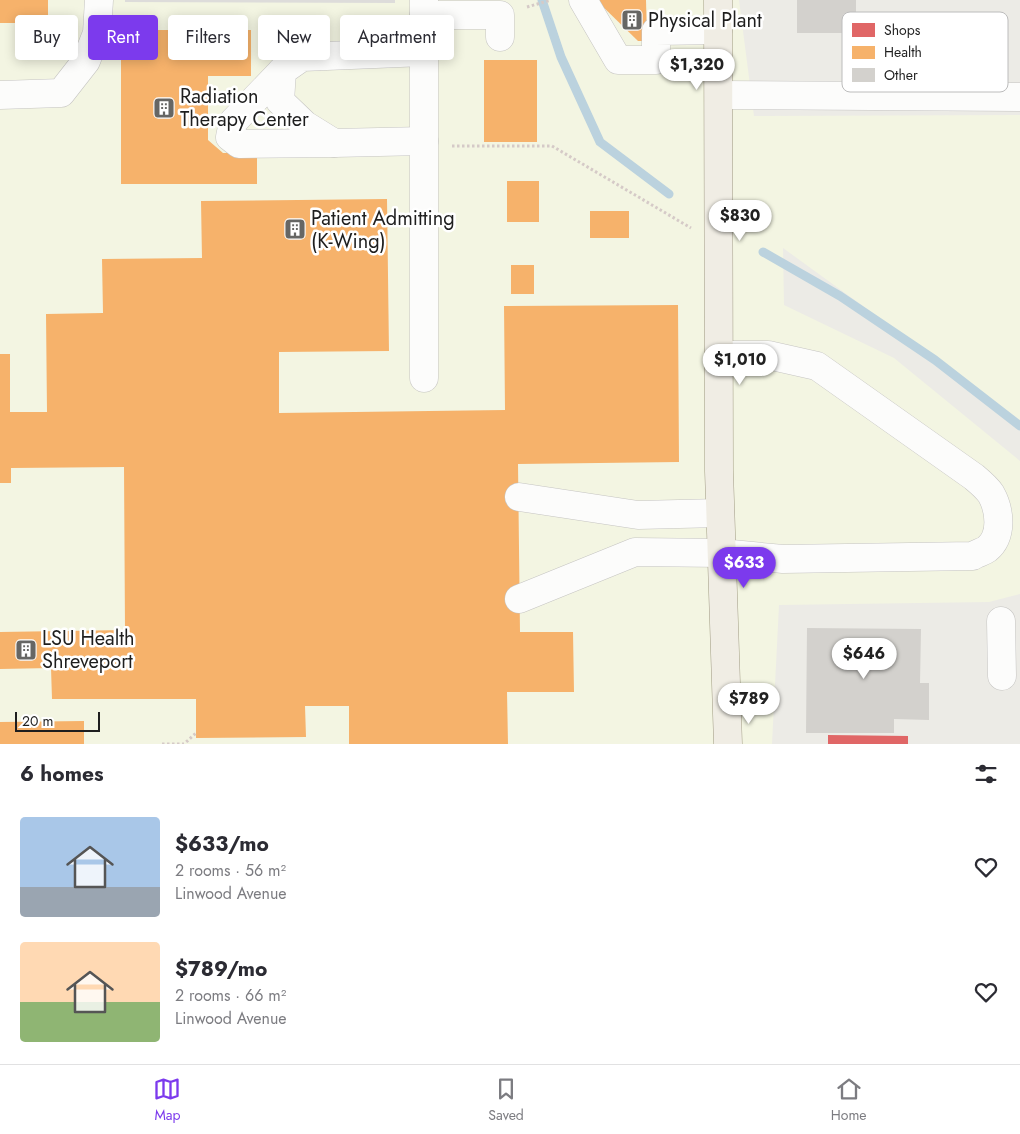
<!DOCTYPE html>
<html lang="en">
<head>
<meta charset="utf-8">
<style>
  :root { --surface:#fff; --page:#f7f7f7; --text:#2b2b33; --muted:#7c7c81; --line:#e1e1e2; --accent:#7c3aed }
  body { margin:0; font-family:Jost,sans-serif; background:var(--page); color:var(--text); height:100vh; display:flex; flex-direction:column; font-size:19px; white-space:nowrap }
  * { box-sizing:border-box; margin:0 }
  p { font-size:16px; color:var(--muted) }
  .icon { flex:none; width:28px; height:28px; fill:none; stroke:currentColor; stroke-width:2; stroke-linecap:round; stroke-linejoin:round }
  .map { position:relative; height:744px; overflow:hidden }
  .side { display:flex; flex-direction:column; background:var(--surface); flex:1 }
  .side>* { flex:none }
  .hud { position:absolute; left:15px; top:15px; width:500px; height:45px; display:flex; gap:10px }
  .scale { position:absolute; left:15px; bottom:12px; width:85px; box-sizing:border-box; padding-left:5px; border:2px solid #1e1e1e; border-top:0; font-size:14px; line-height:18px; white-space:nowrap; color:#1e1e1e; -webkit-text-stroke:4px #fff; paint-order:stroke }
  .price { position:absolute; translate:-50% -42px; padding:0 11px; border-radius:18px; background:#fff; color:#222; font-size:16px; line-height:32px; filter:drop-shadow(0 1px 2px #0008) }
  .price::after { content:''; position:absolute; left:50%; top:30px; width:15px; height:11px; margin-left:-8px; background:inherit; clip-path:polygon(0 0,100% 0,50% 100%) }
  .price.current { background:var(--accent); color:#fff }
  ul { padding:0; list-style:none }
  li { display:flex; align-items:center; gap:15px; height:125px; padding:0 20px }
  li span { display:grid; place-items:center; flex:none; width:140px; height:100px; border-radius:5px; color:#555 }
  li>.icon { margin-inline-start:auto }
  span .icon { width:60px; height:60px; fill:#fffc; stroke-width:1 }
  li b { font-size:21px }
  h2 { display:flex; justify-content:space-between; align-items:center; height:60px; padding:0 20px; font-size:21px }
  .chip { padding:0 18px; border-radius:5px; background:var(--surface); box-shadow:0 2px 12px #0003; font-size:18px; line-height:45px }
  .chip.current { background:var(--accent); color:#fff }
  .menu { display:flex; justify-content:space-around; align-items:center; height:70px; border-top:1px solid var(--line); background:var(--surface); font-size:14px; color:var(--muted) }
  .menu a { display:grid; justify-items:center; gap:2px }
  .menu .current { color:var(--accent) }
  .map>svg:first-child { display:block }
  .education { fill:#f3f5e2 }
  .parking { fill:#dddcda }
  .shops { fill:#e06666 }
  .health { fill:#f6b26b }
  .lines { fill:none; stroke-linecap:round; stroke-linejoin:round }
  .stream { stroke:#bbd2de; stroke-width:9 }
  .building { fill:#d3d1cd }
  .minor-casing { stroke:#c5c4c2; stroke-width:29 }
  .major-casing { stroke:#a19c84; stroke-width:29 }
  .path { stroke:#d5cac7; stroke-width:3; stroke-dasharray:2.5 2.5; stroke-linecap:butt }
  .minor { stroke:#fcfcfb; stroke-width:28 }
  .major { stroke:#f0ede4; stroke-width:28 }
  .labels { text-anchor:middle; stroke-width:5; stroke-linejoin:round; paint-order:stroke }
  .poi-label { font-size:20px; fill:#1e1e1e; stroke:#fff; text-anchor:start }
  .key { fill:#fff; stroke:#bcbcbc; stroke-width:1 }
  .key-label { font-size:14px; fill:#1e1e1e }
</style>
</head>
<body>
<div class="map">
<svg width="1020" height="744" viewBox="0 0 1020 744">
  <rect width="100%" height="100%" fill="#ecebe6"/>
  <!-- education -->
  <path class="education" d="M 0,0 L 739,0 L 754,116 L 1020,115 L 1020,420 L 783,248 L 784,305 L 894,358 L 1020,461 L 1020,594 L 989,602 L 779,605 L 772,744 L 0,744 Z"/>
  <!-- parking -->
  <path class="parking" d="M 125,0 L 395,0 L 395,3 L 125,2 Z"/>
  <!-- shops -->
  <path class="shops" d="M 828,735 L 908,736 L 908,744 L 828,744 Z"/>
  <!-- health -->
  <g class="health">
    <rect x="0" y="0" width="48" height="23"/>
    <path d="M 596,0 L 646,0 L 647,41 L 638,41 Z"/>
    <path d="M 121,30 L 251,30 L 251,76 L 208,76 L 208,140 L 223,153 L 257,153 L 257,184 L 121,184 Z"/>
    <rect x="484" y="60" width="53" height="82"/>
    <rect x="507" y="181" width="32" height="41"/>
    <path d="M 387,199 L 389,351 L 279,352 L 279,413 L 505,410 L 504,306 L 678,305 L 679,462 L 518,464 L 520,632 L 573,632 L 574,692 L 507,692 L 508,744 L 349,744 L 349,706 L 305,706 L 306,737 L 196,738 L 196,699 L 52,699 L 51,668 L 0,669 L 0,632 L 125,630 L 124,467 L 11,468 L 11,483 L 0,483 L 0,354 L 10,354 L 10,412 L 47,412 L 46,314 L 103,313 L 102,259 L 202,258 L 201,201 Z"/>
    <rect x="590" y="211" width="39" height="27"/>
    <rect x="511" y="265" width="23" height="29"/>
    <path d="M 84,721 L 84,744 L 0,744 L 0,722 Z"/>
  </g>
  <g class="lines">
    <!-- stream -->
    <g class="stream">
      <path d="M 542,0 L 561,57 L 600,142 L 669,194"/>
      <path d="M 763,252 L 840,296 L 935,360 L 1020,426"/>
    </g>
  </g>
  <!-- building -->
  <g class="building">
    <rect x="797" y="0" width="59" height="33"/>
    <path d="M 807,628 L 921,629 L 920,683 L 929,683 L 929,720 L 894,719 L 894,733 L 806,733 Z"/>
  </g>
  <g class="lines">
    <!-- minor casing -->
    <g class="minor-casing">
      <g id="minor">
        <path d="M 424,0 L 424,378"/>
        <path d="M 583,0 L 618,60 L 656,60 L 656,31 L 718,30"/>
        <path d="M 424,15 L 500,15 L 500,37"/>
        <path d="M 424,52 L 302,57 L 282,71 L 280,101 L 305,125 L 334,143 L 424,141"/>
        <path d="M 282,71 L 233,122 L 230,137 L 239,144 L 334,143"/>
        <path d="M 0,95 L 61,93 L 86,61 L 97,33 L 99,0"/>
        <path d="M 719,95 L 1020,97"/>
        <path d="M 519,497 L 638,515 L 720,513"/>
        <path d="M 519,599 L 635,552 L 721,553 L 783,559 L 973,556 C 977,553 983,552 987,549 C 1003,536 1000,510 991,494 C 987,488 980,482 974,477 L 817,366 L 768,355 L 719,355"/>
        <path d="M 1001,621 L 1002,676"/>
      </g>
    </g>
    <!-- major casing -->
    <g class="major-casing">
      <path id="major" d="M 718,0 L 719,471 L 728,744"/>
    </g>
    <!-- path -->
    <g class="path">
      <path d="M 527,7 L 551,0"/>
      <path d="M 452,146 L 552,146 L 691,228"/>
      <path d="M 162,744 L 184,744 L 196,733"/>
    </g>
    <!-- minor -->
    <use href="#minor" class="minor"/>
    <!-- major -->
    <use href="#major" class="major"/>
  </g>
  <!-- icons -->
  <defs>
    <g id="building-square" transform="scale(1.125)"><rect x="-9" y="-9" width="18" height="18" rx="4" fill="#666664" stroke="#fff"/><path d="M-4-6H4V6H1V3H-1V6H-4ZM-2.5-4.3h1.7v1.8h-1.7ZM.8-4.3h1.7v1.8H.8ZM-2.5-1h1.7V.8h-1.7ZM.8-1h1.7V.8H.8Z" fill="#fff"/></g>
  </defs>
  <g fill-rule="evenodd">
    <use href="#building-square" x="632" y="20"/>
    <use href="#building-square" x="164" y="108"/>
    <use href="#building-square" x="295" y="229"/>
    <use href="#building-square" x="26" y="650"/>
  </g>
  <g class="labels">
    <!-- poi labels -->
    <g class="poi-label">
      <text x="648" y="27">Physical Plant</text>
      <text x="180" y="103">Radiation<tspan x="180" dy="23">Therapy Center</tspan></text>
      <text x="311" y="225">Patient Admitting<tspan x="311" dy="23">(K-Wing)</tspan></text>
      <text x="42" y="645">LSU Health<tspan x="42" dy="23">Shreveport</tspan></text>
    </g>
  </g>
  <!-- legend -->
  <rect x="842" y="12" width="166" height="80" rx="8" class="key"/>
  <rect x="852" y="23" width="23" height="14" fill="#e06666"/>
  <rect x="852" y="46" width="23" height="13" fill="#f6b26b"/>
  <rect x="852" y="68" width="23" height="14" fill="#d3d1cd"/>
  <g class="key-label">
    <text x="884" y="35">Shops</text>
    <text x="884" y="57">Health</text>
    <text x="884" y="80">Other</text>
  </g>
</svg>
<div class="scale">20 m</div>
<b class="price" style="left:697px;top:91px">$1,320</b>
<b class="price" style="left:740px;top:242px">$830</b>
<b class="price" style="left:740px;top:386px">$1,010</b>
<b class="price current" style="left:744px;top:589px">$633</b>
<b class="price" style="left:864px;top:680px">$646</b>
<b class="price" style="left:749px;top:725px">$789</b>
<div class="hud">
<a class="chip">Buy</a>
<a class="chip current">Rent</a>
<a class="chip">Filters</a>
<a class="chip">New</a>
<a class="chip">Apartment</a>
</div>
</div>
<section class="side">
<h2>6 homes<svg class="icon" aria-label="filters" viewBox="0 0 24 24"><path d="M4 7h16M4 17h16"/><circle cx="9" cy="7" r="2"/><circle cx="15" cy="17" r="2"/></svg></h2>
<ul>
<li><span style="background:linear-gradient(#a9c7e8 70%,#9aa5b1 0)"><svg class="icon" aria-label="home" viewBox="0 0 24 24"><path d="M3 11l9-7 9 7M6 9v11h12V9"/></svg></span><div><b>$633/mo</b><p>2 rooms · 56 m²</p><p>Linwood Avenue</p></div><svg class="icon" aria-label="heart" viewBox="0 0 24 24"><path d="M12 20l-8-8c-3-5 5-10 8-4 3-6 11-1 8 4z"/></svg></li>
<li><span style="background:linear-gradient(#ffd9b3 60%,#8fb573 0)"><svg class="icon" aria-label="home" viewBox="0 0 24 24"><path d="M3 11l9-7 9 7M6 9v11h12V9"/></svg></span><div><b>$789/mo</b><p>2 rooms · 66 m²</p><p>Linwood Avenue</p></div><svg class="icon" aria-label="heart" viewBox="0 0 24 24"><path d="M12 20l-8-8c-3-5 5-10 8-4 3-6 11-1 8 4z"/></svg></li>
</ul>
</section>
<nav class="menu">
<a class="current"><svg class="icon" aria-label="map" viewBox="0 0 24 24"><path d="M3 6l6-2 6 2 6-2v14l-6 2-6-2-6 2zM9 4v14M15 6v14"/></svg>Map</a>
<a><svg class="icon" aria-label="saved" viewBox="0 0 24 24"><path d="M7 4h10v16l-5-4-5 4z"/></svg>Saved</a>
<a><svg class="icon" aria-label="home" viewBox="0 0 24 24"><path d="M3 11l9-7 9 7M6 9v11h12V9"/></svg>Home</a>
</nav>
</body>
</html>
